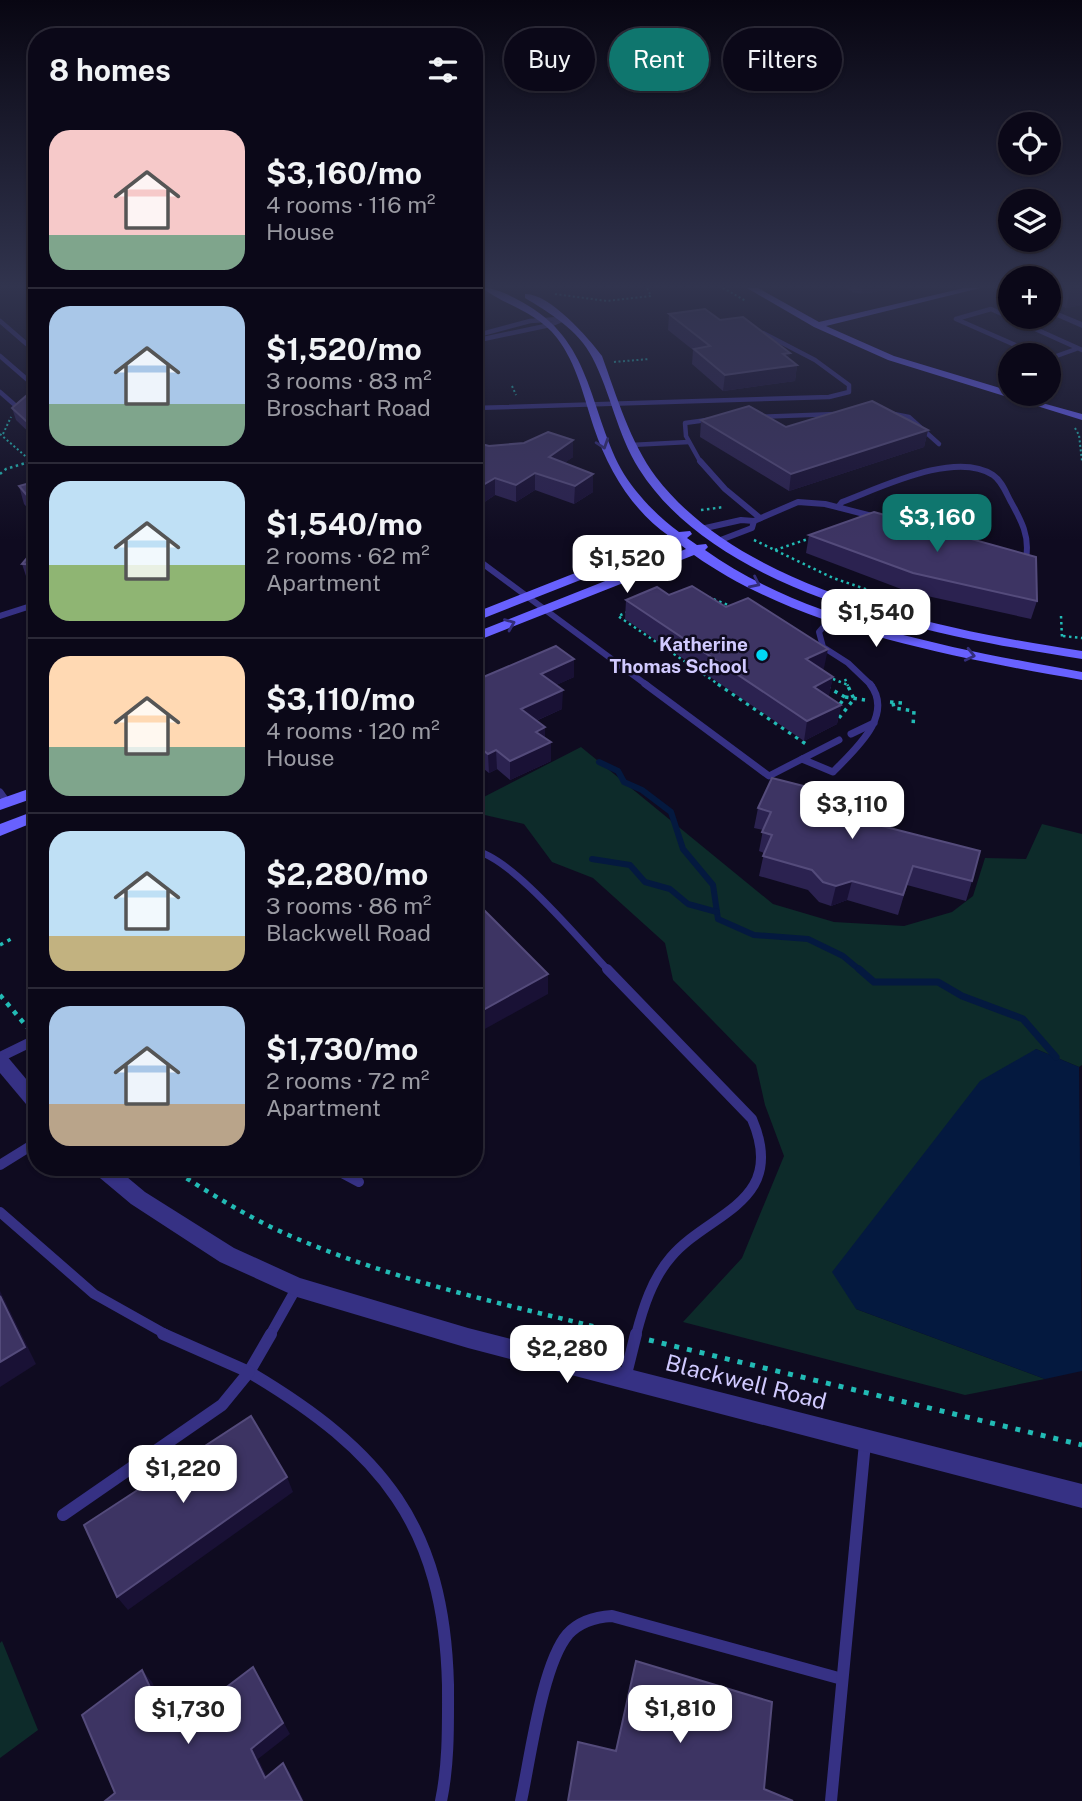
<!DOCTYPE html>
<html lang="en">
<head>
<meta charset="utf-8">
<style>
  :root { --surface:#0b0818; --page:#141121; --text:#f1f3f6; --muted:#9a9aa2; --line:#2b2937; --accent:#0f766e }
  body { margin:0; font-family:"Public Sans",sans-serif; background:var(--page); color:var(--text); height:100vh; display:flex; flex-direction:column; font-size:26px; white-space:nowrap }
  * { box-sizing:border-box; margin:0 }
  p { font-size:23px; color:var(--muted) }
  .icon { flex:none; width:38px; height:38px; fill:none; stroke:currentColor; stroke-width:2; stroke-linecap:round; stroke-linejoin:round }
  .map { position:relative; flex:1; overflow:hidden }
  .sheet { position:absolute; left:28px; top:28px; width:455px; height:1148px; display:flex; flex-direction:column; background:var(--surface); border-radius:28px; box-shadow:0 2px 5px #0004,0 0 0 2px var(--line) }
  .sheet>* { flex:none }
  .banner { position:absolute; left:504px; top:28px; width:472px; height:63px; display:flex; gap:14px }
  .controls { position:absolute; left:998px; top:112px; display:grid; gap:14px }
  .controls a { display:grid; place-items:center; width:63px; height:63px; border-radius:50%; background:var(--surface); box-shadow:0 2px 5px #0004,0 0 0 2px var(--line); font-size:35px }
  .price { position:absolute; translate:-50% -60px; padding:0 16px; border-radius:14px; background:#fff; color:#222; font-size:23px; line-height:46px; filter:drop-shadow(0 2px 4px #0008) }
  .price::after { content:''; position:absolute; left:50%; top:42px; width:21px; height:16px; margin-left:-10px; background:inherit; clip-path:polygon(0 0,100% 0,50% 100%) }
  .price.active { background:var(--accent); color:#fff }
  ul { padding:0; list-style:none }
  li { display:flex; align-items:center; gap:21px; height:175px; padding:0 21px }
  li+li { border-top:2px solid var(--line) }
  li span { display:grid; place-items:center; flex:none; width:196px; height:140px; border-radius:21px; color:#555 }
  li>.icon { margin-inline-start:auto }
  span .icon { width:84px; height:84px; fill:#fffc; stroke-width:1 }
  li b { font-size:30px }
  h2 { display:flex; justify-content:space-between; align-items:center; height:84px; padding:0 21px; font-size:30px }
  .pill { padding:0 24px; border-radius:32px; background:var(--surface); box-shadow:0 2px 5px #0004,0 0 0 2px var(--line); font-size:24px; line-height:63px }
  .pill.active { background:var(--accent); color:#fff }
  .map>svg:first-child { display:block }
  .green { fill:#0d2b2a }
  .water { fill:#04193f }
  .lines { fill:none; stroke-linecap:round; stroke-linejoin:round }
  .stream-far1 { stroke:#04193f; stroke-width:6 }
  .stream { stroke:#04193f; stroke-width:7 }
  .path-far4 { stroke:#22bbb5; stroke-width:2; stroke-dasharray:2 2.5; stroke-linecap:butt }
  .path-far3 { stroke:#22bbb5; stroke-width:2.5; stroke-dasharray:2.5 3.5; stroke-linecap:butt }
  .path-far2 { stroke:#22bbb5; stroke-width:3.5; stroke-dasharray:3.5 5; stroke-linecap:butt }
  .path-far1 { stroke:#22bbb5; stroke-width:4.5; stroke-dasharray:4.5 6; stroke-linecap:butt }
  .path { stroke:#22bbb5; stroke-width:5; stroke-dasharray:5 8; stroke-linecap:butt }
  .lane-far4 { stroke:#363184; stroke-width:4.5 }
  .lane-far3 { stroke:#363184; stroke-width:6 }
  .lane-far2 { stroke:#363184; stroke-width:7 }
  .lane-far1 { stroke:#363184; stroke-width:10 }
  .lane { stroke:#363184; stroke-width:12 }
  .street { fill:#363184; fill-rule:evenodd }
  .secondary { fill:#6861ff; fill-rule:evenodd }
  .wall { fill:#2b2250 }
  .shaded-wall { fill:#191135 }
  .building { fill:#3d3463; stroke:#544b7b; stroke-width:2 }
  .oneway { stroke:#332d79 }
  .poi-dot { fill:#00d7f5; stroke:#0f0b20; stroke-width:2.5 }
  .labels { text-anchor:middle; stroke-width:5; stroke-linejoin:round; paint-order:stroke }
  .poi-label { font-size:19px; font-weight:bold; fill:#d1caff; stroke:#0f0b20; text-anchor:end }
  .near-street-label { font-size:23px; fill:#d1caff; stroke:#0f0b20 }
</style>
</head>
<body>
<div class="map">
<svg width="1082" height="1801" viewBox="0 0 1082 1801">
  <rect width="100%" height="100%" fill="#0f0b20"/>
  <!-- green -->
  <g class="green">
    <path d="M 581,747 L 773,904 L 834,922 L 904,926 L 952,912 L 973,896 L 985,858 L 1026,859 L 1042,824 L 1082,834 L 1082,1065 L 1079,1067 L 1036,1049 L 856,1309 L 1045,1379 L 965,1395 L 683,1322 L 742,1258 L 784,1156 L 765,1105 L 756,1065 L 673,980 L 665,943 L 593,878 L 552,862 L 524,824 L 476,813 L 474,802 Z"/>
    <path d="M 2,1641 L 38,1730 L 0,1758 L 0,1643 Z"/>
  </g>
  <!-- water -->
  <path class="water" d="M 1036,1049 L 1079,1067 L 1082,1371 L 1045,1379 L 856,1309 L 832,1272 L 980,1081 Z"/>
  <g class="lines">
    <!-- stream-far1 -->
    <g class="stream-far1">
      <path d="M 599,762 L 618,771 L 624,782 L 642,790 L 671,812 L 683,849 L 713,885 L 718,919 L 754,935 L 808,939 L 843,956 L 861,971"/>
      <path d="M 592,859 L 630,865 L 645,882 L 670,889 L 688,904 L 717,912"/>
    </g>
    <!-- stream -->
    <path class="stream" d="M 859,969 L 874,982 L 938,982 L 962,996 L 1023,1019 L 1056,1057"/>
    <!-- path-far4 -->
    <g class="path-far4">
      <path d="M 723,288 L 746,301"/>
      <path d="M 555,294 L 607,301 L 651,296 L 647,288"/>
      <path d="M 614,362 L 649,359"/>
      <path d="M 512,386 L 516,395"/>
      <path d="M 1075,428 L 1079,435 L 1082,461"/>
      <path d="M 0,434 L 31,461"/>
      <path d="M 3,434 L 11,417"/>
      <path d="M 26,463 L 37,460"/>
    </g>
    <!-- path-far3 -->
    <g class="path-far3">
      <path d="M 0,474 L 6,469 L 32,461"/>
      <path d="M 701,510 L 724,507"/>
      <path d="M 754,540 L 833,578 L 922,608"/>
      <path d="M 775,550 L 811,538"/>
      <path d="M 664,597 L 680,593"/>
      <path d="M 708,597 L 733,607"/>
      <path d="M 628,612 L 618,616 L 721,686"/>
      <path d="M 1061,616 L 1062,638"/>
      <path d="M 1063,636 L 1082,638"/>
      <path d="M 833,679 L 848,685"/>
      <path d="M 845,679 L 848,686"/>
    </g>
    <!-- path-far2 -->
    <g class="path-far2">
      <path d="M 718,684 L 806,744"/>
      <path d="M 827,687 L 845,697 L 838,707"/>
      <path d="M 845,697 L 865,700"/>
      <path d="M 890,702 L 902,703"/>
      <path d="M 893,703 L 894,708 L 914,711 L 913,726"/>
      <path d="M 839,718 L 854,699 L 847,684"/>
      <path d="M 0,945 L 11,939"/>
    </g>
    <!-- path-far1 -->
    <g class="path-far1">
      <path d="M 0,995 L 28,1028"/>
      <path d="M 169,1167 C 203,1189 238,1211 275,1229 C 384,1279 504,1304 621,1333"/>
    </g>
    <!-- path -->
    <path class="path" d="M 649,1340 L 1082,1445"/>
    <!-- lane-far4 -->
    <g class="lane-far4">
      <path d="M 0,321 L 37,353"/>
      <path d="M 474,336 L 530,321 L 560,319"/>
      <path d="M 474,341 L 550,325 L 564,319"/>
      <path d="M 1038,355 L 956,319 L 991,309 L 1082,350"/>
      <path d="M 0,356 L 37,388"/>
      <path d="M 1048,359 L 1076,349"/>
      <path d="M 0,392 L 16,406 L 37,401"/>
      <path d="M 474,408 L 829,397 L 849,392 L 849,385 L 815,360 L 763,333"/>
      <path d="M 884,412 L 909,417 L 939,444"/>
      <path d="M 758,417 L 836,414"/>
      <path d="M 631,445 L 689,442"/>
      <path d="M 701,463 L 686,436 L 685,423 L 714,419"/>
    </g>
    <!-- lane-far3 -->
    <g class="lane-far3">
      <path d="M 700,461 L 725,489 L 760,518"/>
      <path d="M 838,507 L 842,502 C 880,488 955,450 993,475 C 1002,481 1006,493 1011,502 C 1021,520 1030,536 1026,558 L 1020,556"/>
      <path d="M 701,529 L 741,520 L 754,521 L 798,502 L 825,504 L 876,517"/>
      <path d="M 718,541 L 752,528 L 754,521"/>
      <path d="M 474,557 L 648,686"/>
      <path d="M 0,616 L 37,604"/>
      <path d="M 832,617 L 819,632 L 823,647 L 848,663 L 872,686"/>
    </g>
    <!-- lane-far2 -->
    <g class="lane-far2">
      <path d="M 645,684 L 769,776 L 802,759"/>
      <path d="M 851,734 L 874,723"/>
      <path d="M 839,740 L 802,759 L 833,772 C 854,750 895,716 870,684"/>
      <path d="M 0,792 L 7,802"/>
      <path d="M 474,851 C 509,854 582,943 609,971"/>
    </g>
    <!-- lane-far1 -->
    <g class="lane-far1">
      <path d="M 607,969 L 752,1119 C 788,1203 709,1212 671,1257 C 652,1279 643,1308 636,1335"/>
      <path d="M 0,1057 L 37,1039"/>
      <path d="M 0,1165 L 37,1142"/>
      <path d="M 331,1167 L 359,1182"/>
      <path d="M 0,1212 L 94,1294 L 167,1335"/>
      <path d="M 270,1335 L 297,1287"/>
    </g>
    <!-- lane -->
    <g class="lane">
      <path d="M 271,1334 L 249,1372 C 382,1451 444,1525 448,1685 C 448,1723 449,1763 441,1801"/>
      <path d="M 625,1378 L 636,1334"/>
      <path d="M 63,1515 L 222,1405 L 249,1372 L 163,1334"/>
      <path d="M 521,1801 C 530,1760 542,1664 568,1634 C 580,1621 595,1617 612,1616 L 842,1679"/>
      <path d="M 831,1801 L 865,1443"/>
    </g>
    <!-- street -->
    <g class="street">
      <path d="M 996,288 L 1010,289 L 1010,294 L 997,290 Z"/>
      <path d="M 1048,308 L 1082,322 L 1082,328 L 1048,313 Z"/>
      <path d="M 0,1053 L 6,1055 L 37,1092 L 37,1112 L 31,1110 L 0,1073 Z"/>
      <path d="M 92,1167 L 115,1167 L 145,1192 L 234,1248 L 300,1278 L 468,1328 L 1082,1484 L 1082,1508 L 468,1348 L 297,1297 L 220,1262 L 131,1204 L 94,1173 Z"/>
    </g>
    <!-- secondary -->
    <g class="secondary">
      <path d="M 482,288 C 497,288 509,295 522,302 C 592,340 588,406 621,469 C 634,492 658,517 679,532 L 690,531 L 692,534 L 687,538 L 697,545 L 706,544 L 708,547 L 705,550 C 807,623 960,650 1082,672 L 1082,680 C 957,658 799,630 694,555 L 474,642 L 474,633 L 686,549 L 677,542 L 474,622 L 474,613 L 669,536 C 632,510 608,470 594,428 C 584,398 577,364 557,338 C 537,312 506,306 482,288 Z"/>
      <path d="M 747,288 L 758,288 L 819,322 L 964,288 L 980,288 L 826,326 L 894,356 L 1010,391 L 1010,394 L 1082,414 L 1082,420 L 888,360 L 814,327 Z"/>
      <path d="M 525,294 C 549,293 588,337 602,356 C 617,397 630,442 656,477 C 745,593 946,630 1082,651 L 1082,659 C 942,637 721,598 639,469 C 617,434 611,393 592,357 C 579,331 549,312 525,298 Z"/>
      <path d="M 37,786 L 37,797 L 0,810 L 0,799 Z"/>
      <path d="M 37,810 L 37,821 L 0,836 L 0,824 Z"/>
    </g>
  </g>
  <!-- wall -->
  <g class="wall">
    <path d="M 846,288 L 899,288 L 861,294 L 852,292 Z"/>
    <path d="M 1048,288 L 1082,288 L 1082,305 L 1066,308 L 1048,300 Z"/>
    <path d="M 669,314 L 720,320 L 789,359 L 797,365 L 795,381 L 723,391 L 692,364 L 693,350 L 668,330 Z"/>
    <path d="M 37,392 L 37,440 L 16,420 L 12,408 Z"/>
    <path d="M 701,420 L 786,427 L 928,430 L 924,447 L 789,491 L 700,437 Z"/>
    <path d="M 573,440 L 573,457 L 564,463 L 593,474 L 593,492 L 574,504 L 535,490 L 516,502 L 495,495 L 477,507 L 474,506 L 474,442 L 489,446 Z"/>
    <path d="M 37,481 L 37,519 L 24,504 L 19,486 Z"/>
    <path d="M 809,535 L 1037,601 L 1031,619 L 909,592 L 806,553 Z"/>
    <path d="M 37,546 L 37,583 L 28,582 L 22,564 Z"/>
    <path d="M 669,595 L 824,668 L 822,669 L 833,677 L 828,697 L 841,705 L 837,724 L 804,741 L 625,619 L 626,600 Z"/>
    <path d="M 574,659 L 574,677 L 556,685 L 562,709 L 536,721 L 545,738 L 551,761 L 510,780 L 497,769 L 489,773 L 474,761 L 474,681 Z"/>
    <path d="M 839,795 L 838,801 L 883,812 L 879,825 L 972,881 L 966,901 L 907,885 L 898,915 L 847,900 L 831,906 L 819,902 L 808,890 L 759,876 L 764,853 L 759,851 L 763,830 L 754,828 L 758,808 Z"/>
  </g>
  <!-- shaded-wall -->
  <g class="shaded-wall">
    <path d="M 862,288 L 899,288 L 861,294 Z"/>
    <path d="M 1071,288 L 1082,288 L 1082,305 L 1066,308 Z"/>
    <path d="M 790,353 L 788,366 L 797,365 L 795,381 L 723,391 L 725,375 L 783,354 Z"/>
    <path d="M 928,430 L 924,447 L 789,491 L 791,474 Z"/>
    <path d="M 573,440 L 573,457 L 549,474 L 549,457 Z"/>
    <path d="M 535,473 L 535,490 L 516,502 L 516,485 Z"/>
    <path d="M 593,474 L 593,492 L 574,504 L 575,486 Z"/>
    <path d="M 495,478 L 495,495 L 477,507 L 476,489 Z"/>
    <path d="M 828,649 L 824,668 L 803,678 L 806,659 Z"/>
    <path d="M 574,659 L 574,677 L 541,692 L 541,674 Z"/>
    <path d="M 833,677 L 829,696 L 810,706 L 814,687 Z"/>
    <path d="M 563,690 L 562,709 L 522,727 L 521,709 Z"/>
    <path d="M 841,705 L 837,724 L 804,741 L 807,721 Z"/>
    <path d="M 545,727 L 545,745 L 551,742 L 551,761 L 510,780 L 510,761 L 536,732 Z"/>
    <path d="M 496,750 L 497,769 L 489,773 L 488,754 Z"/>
    <path d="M 852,881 L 847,900 L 831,906 L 836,886 Z"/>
    <path d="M 548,974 L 548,994 L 474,1035 L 474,1015 Z"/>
    <path d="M 0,1291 L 36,1364 L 0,1387 Z"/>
    <path d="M 287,1477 L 293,1492 L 128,1610 L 117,1597 Z"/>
    <path d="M 253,1667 L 290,1734 L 258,1759 L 272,1787 L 265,1778 L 251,1749 Z"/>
    <path d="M 142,1670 L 152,1682 L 180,1741 L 170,1730 Z"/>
    <path d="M 283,1763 L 290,1773 L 304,1801 L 302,1801 Z"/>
  </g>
  <!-- building -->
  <g class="building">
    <path d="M 705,309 L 720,320 L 743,317 L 790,353 L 783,354 L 797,365 L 725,375 L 694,349 L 710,346 L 669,314 Z"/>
    <path d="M 37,392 L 37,431 L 12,408 L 26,396 Z"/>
    <path d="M 872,401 L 928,430 L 791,474 L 701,420 L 749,406 L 786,427 Z"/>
    <path d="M 548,432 L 573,440 L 549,457 L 593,474 L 575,486 L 535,473 L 516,485 L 495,478 L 476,489 L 474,488 L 474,462 L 476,462 L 474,461 L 474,442 L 489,446 L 524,443 Z"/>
    <path d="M 37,481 L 37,507 L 19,486 Z"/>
    <path d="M 874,512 L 1036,557 L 1037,601 L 913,573 L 809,535 Z"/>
    <path d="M 37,546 L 37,565 L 22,564 Z"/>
    <path d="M 692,586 L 726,607 L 748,598 L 828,649 L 806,659 L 833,677 L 814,687 L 841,705 L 807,721 L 626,600 L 657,587 L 669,595 Z"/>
    <path d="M 556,646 L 574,659 L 541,674 L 563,690 L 521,709 L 545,727 L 536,732 L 551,742 L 510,761 L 496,750 L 488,754 L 474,743 L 474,681 Z"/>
    <path d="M 772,778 L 839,795 L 837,801 L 883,812 L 878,825 L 980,851 L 972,881 L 913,866 L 903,895 L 852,881 L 836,886 L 823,882 L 812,870 L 763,856 L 772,835 L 762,832 L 771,812 L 758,808 Z"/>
    <path d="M 474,900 L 548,974 L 474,1015 Z"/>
    <path d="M 0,1296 L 25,1347 L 0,1362 Z"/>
    <path d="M 251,1416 L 287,1477 L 117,1597 L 84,1525 Z"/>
    <path d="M 636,1661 L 772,1702 L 764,1789 L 793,1801 L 568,1801 L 578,1742 L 616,1751 Z"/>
    <path d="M 253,1667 L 283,1723 L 251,1749 L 265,1778 L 283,1763 L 302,1801 L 105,1801 L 115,1793 L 82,1715 L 142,1670 L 170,1730 Z"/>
  </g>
  <!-- one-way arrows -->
  <defs><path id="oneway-chevron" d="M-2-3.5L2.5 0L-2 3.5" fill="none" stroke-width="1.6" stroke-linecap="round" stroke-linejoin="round" transform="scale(1.75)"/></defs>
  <g class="oneway">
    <use href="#oneway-chevron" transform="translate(603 444) rotate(71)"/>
    <use href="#oneway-chevron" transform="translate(755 583) rotate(26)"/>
    <use href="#oneway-chevron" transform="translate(510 624) rotate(-22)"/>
    <use href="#oneway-chevron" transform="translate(970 655) rotate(13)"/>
  </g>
  <!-- sky -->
  <linearGradient id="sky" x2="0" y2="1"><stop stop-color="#080612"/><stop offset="0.53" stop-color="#31344e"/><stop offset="1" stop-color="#31344e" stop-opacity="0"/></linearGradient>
  <rect width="1082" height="540" fill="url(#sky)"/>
  <!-- markers -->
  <circle class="poi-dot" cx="762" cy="655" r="7"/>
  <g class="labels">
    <!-- poi labels -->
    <g class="poi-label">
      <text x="748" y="651">Katherine<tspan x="748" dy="22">Thomas School</tspan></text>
    </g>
    <!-- near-street labels -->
    <g class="near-street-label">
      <text transform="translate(746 1382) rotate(14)" y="8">Blackwell Road</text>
    </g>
  </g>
</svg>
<div class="controls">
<a><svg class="icon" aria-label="locate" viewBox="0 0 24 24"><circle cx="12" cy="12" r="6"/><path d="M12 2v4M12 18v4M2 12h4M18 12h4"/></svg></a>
<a><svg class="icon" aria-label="layers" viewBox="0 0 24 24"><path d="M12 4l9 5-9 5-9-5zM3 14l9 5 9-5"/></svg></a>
<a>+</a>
<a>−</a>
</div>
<b class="price active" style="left:937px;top:554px">$3,160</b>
<b class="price" style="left:627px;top:595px">$1,520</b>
<b class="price" style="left:876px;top:649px">$1,540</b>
<b class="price" style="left:852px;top:841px">$3,110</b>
<b class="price" style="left:567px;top:1385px">$2,280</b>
<b class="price" style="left:183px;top:1505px">$1,220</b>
<b class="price" style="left:680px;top:1745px">$1,810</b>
<b class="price" style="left:188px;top:1746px">$1,730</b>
<div class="banner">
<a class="pill">Buy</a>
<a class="pill active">Rent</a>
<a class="pill">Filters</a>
</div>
<section class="sheet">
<h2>8 homes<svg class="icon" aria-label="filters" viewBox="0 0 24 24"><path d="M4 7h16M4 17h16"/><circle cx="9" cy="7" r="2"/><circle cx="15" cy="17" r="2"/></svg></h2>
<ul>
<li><span style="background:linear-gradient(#f6c9c9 75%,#7fa58c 0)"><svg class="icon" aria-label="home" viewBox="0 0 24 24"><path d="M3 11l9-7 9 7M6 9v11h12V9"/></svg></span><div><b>$3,160/mo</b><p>4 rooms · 116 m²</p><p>House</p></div></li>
<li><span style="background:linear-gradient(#a9c7e8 70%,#7fa58c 0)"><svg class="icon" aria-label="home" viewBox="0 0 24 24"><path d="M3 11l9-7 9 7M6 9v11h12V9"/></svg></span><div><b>$1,520/mo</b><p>3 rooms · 83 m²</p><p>Broschart Road</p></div></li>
<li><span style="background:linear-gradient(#bfe0f5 60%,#8fb573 0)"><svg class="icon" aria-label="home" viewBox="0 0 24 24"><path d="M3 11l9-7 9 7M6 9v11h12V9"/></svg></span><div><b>$1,540/mo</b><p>2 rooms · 62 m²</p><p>Apartment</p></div></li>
<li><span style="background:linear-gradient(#ffd9b3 65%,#7fa58c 0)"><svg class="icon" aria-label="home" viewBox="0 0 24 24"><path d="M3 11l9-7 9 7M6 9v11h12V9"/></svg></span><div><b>$3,110/mo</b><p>4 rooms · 120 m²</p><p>House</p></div></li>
<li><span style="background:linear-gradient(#bfe0f5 75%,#c2b280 0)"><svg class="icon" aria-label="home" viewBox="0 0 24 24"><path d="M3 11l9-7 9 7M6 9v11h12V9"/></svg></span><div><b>$2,280/mo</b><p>3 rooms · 86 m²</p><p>Blackwell Road</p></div></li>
<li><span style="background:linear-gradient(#a9c7e8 70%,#b9a48a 0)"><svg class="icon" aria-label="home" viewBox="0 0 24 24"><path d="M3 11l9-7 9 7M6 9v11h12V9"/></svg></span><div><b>$1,730/mo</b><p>2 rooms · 72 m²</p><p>Apartment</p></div></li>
</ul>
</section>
</div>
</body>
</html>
